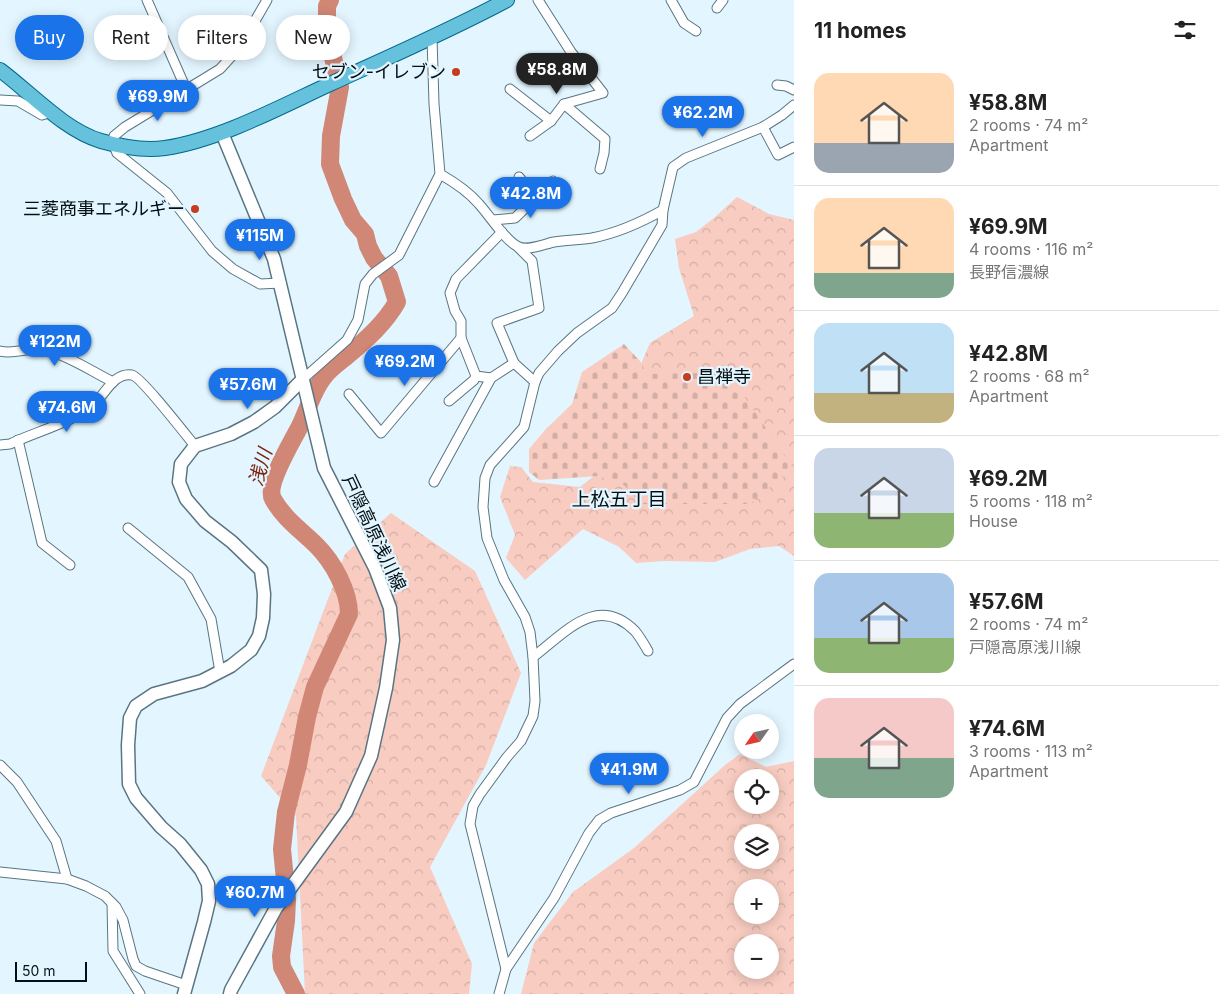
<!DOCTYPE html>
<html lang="en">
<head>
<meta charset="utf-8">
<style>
  :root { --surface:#fff; --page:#f6f6f6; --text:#222; --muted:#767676; --line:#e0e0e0; --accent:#1a73e8 }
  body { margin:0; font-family:Inter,"Noto Sans JP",sans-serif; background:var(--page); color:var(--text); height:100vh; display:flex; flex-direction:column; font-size:19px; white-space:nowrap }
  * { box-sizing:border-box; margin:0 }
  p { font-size:16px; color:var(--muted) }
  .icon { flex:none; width:28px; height:28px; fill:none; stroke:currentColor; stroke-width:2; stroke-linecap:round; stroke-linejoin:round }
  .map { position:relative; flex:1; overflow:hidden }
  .panel { display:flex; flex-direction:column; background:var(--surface); width:425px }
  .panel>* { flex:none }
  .hud { position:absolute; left:15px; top:15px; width:475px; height:45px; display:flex; gap:10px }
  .needle { width:32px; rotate:236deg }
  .controls { position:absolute; left:734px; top:714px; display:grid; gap:10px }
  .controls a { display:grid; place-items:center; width:45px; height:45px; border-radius:50%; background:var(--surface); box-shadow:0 2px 12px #0003; font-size:25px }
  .scale { position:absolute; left:15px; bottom:12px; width:72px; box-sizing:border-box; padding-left:5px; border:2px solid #051015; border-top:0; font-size:14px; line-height:18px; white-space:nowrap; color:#051015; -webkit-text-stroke:4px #e3f6ff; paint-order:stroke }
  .price { position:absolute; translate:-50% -42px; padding:0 11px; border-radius:18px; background:var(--accent); color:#fff; font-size:16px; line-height:32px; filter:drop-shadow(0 1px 2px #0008) }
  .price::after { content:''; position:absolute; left:50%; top:30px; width:15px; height:11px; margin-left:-8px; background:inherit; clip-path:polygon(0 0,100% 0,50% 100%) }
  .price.on { background:#222; color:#fff }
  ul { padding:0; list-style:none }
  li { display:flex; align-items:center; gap:15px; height:125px; padding:0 20px }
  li+li { border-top:1px solid var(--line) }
  li span { display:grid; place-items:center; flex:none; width:140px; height:100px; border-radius:15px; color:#555 }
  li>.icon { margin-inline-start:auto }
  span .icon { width:60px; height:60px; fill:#fffc; stroke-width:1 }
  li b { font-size:21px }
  h2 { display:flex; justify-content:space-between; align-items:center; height:60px; padding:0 20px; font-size:21px }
  .pill { padding:0 18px; border-radius:22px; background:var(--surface); box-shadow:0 2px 12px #0003; font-size:18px; line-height:45px }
  .pill.on { background:var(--accent); color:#fff }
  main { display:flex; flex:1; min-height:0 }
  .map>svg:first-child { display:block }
  .forest { fill:url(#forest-crowns); fill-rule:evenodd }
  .cemetery { fill:url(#cemetery-stones) }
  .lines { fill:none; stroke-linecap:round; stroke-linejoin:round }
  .river { stroke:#d18775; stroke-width:18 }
  .street-casing { stroke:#597582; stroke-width:11 }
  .secondary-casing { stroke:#597582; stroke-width:15 }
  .primary-casing { stroke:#026888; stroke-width:16 }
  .street { stroke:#fff; stroke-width:9 }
  .secondary { stroke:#fff; stroke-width:12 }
  .primary { stroke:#66c1dd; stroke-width:14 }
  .poi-dot { fill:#c63c1c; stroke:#e3f6ff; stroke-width:2 }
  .labels { text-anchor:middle; stroke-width:4.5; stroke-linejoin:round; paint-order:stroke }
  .poi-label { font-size:18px; fill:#051015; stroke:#e3f6ff; text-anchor:end }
  .street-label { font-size:18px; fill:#051015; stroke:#e3f6ff }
  .water-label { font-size:19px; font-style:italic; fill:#7d2511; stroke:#e3f6ff }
  .neighbourhood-label { font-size:19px; fill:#051015; stroke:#e3f6ff }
</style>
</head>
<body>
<main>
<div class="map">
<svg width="794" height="994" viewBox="0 0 794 994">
  <defs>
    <pattern id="forest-crowns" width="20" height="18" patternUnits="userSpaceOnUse" patternTransform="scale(1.25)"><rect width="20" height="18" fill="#f8ccc1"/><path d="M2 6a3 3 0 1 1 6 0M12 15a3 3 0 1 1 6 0" fill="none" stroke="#d3aea5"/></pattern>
    <pattern id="cemetery-stones" width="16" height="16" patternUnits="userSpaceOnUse" patternTransform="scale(1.25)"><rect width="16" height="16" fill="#f8ccc1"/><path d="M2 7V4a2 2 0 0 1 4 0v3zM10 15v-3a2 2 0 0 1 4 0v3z" fill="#d3aea5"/></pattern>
  </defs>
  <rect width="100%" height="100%" fill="#e3f6ff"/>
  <!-- forest -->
  <g class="forest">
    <path d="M 737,197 L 769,214 L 794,220 L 794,556 L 779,546 L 750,549 L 715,562 L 664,561 L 636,563 L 619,547 L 583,529 L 525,580 L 506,558 L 515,535 L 500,497 L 510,466 L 521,467 L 533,482 L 580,487 L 599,472 L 614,427 L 650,343 L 694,316 L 679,268 L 675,239 L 696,232 L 715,217 Z"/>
    <path d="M 391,513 L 475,571 L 521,673 L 486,765 L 430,867 L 472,964 L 469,994 L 305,994 L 296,816 L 261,776 L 345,554 Z"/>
    <path d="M 740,754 L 766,767 L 794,761 L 794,994 L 521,994 L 534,943 L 573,892 L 634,848 L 725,765 ZM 742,778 L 770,778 L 770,805 L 742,805 ZM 770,832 L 770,860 L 742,860 L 742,832 ZM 742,888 L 770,888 L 770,915 L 742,915 ZM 742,942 L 770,942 L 770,970 L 742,970 Z"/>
  </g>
  <!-- cemetery -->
  <path class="cemetery" d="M 624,344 L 640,361 L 647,374 L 704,373 L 722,364 L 793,468 L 750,504 L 641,504 L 624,485 L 599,476 L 539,480 L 529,472 L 529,449 L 545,430 L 572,404 L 582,372 Z"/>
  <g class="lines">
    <!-- river -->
    <path class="river" d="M 296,994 L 282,967 L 281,956 L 286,921 L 287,900 L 282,849 L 286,812 L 298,765 L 307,717 L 315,687 L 349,614 C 349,591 333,562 317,546 C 302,531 284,519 273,499 C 265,485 293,440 300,426 C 308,410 312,392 323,378 C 329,369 340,362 348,355 C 367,339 385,323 397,302 L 389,276 L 374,258 L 368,246 L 365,234 L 353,220 L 343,199 L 330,164 L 331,136 L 340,87 L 327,32 L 327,6 L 330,0"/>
    <!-- street casing -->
    <g class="street-casing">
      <g id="street">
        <path d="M 147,0 L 186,89"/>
        <path d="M 267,0 L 240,47 L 220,69 L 125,127 L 114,136 L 113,144 L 117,153 L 167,193 L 212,251 L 233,269 L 260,284 L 281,283"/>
        <path d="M 671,0 L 684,23 L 696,31"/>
        <path d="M 717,8 L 723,0"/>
        <path d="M 777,85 L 786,86 L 794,90"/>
        <path d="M 510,89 L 551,121"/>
        <path d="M 0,100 L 18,101 L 42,115 L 52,112"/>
        <path d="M 564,104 L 605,139 L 604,153 L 600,169"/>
        <path d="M 763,127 L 778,155 L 794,147"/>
        <path d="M 530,136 L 551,121 L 564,104 L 603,93 L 571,52 L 538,0"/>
        <path d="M 440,174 C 454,182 468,191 479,204 C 489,215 505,240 517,246 C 527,252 544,244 554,242 C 567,240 580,240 592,238 C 618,233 640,223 663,210"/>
        <path d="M 519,177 L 536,198"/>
        <path d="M 493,220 L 515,218 L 553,181"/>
        <path d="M 0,351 C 15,355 30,346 46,350 C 69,356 91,371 113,382"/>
        <path d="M 514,363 L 497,323 L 539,308 L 532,261 L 518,247"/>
        <path d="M 491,378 L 476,376 L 461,338 L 461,321 L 455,311 L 450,293 L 456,279 L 502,232"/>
        <path d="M 303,379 L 347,340 L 358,320 L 365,284 L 373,274 L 399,255 L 440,174 L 434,104 L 432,38"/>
        <path d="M 349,394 L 381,433 L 461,338"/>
        <path d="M 449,401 L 474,380 L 476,376"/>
        <path d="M 18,440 L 42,543 L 70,565"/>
        <path d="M 0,445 L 10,444 C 37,431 75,422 96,402 C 106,392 115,372 132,375 C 141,377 186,435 195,446"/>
        <path d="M 434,482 L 491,378 L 514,363 L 535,382"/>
        <path d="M 128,528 L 188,577 L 211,619 L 220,672"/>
        <path d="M 533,657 C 565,633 597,593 635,631 C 640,637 644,644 648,651"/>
        <path d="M 0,765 L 17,782 L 56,841 L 67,879"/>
        <path d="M 0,872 L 67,879 L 86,886 L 105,896 L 116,907 L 123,920 L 133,959 L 136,966 L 145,971 L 186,985"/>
        <path d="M 112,903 L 113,951 L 140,994"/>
        <path d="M 506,969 L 554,898 L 589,833 L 599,820 L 611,813 L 680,790 L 694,782 L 727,718 L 740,704 L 794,664"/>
        <path d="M 499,994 L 506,969 L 470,824 L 473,806 L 480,794 L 507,757 L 521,741 L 533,716 L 535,701 L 533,657 L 530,632 L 525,617 L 504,580 L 487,538 L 483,507 L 485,478 L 490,465 L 524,427 L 535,382 L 539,373 L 558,351 L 577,333 L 612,308 L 622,293 L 662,225 L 663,210 L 673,167 L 686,158 L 763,127 L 782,115 L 794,105"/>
      </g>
    </g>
    <!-- secondary casing -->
    <g class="secondary-casing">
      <g id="secondary">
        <path d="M 222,133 L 274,259 L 324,468 L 375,568 L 390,608 L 393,640 L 386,688 L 371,756 L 346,812 L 276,908 L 231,990 L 230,994"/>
        <path d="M 184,994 L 204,922 L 209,901 L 208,884 L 201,870 L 180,844 L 161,827 L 136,798 L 129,784 L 128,745 L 130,718 L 136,706 L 154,694 L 202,681 L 231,666 L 251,650 L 259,636 L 263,618 L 264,594 L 261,570 L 232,542 L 205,521 L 186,499 L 179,482 L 181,464 L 195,446 L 231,434 L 254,422 L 275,407 L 303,379"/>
      </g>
    </g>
    <!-- primary casing -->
    <g class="primary-casing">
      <path id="primary" d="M 0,70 C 31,93 64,130 101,141 C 122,147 144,151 165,148 C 219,140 280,107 330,84 C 389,57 449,31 507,0"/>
    </g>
    <!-- street -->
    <use href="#street" class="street"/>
    <!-- secondary -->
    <use href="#secondary" class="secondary"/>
    <!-- primary -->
    <use href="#primary" class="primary"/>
  </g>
  <!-- markers -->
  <g class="poi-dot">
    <circle cx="456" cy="72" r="5"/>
    <circle cx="195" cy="209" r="5"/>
    <circle cx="687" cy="377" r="5"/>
  </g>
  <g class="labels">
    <!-- poi labels -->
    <g class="poi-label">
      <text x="446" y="78">セブン-イレブン</text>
      <text x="185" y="215">三菱商事エネルギー</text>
      <text x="697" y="383" text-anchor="start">昌禅寺</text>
    </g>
    <!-- street labels -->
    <g class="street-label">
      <text transform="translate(374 533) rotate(65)" y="6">戸隠高原浅川線</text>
    </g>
    <!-- water labels -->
    <g class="water-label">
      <text transform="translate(260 467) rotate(-74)" y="7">浅川</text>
    </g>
    <!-- neighbourhood labels -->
    <g class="neighbourhood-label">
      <text x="619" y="506">上松五丁目</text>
    </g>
  </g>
</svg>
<div class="controls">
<a><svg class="needle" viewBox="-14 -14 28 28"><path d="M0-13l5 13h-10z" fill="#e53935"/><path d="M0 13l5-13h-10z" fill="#767676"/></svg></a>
<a><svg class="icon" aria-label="locate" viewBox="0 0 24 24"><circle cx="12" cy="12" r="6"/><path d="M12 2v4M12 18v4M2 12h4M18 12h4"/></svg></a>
<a><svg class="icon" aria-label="layers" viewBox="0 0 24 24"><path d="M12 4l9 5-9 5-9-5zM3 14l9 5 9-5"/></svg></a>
<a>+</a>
<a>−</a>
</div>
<div class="scale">50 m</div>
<b class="price on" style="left:557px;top:95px">¥58.8M</b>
<b class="price" style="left:158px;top:122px">¥69.9M</b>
<b class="price" style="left:703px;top:138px">¥62.2M</b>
<b class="price" style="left:531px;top:219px">¥42.8M</b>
<b class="price" style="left:260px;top:261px">¥115M</b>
<b class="price" style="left:55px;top:367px">¥122M</b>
<b class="price" style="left:405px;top:387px">¥69.2M</b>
<b class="price" style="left:248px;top:410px">¥57.6M</b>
<b class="price" style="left:67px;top:433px">¥74.6M</b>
<b class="price" style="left:629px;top:795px">¥41.9M</b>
<b class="price" style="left:255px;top:918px">¥60.7M</b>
<div class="hud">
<a class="pill on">Buy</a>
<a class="pill">Rent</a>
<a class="pill">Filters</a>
<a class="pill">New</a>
</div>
</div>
<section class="panel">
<h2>11 homes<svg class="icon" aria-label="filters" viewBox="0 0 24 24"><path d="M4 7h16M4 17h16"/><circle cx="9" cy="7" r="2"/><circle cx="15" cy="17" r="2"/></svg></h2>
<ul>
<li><span style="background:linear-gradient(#ffd9b3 70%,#9aa5b1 0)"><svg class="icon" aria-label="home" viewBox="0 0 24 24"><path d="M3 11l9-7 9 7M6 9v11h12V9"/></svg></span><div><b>¥58.8M</b><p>2 rooms · 74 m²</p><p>Apartment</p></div></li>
<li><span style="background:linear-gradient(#ffd9b3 75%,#7fa58c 0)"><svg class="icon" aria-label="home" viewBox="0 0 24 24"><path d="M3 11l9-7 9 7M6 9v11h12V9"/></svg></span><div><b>¥69.9M</b><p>4 rooms · 116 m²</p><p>長野信濃線</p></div></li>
<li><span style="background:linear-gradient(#bfe0f5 70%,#c2b280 0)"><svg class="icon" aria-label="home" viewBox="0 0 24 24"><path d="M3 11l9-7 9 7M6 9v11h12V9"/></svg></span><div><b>¥42.8M</b><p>2 rooms · 68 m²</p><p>Apartment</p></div></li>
<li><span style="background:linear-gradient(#c9d6e8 65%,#8fb573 0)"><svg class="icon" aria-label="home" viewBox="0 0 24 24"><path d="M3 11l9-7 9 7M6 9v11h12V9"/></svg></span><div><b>¥69.2M</b><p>5 rooms · 118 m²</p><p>House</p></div></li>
<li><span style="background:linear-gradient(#a9c7e8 65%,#8fb573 0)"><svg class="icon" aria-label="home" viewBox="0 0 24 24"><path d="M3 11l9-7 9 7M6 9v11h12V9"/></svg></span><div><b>¥57.6M</b><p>2 rooms · 74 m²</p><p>戸隠高原浅川線</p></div></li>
<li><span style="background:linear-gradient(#f6c9c9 60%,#7fa58c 0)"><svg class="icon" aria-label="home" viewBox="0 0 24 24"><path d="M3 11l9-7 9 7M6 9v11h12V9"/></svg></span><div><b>¥74.6M</b><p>3 rooms · 113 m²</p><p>Apartment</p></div></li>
</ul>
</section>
</main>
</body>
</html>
